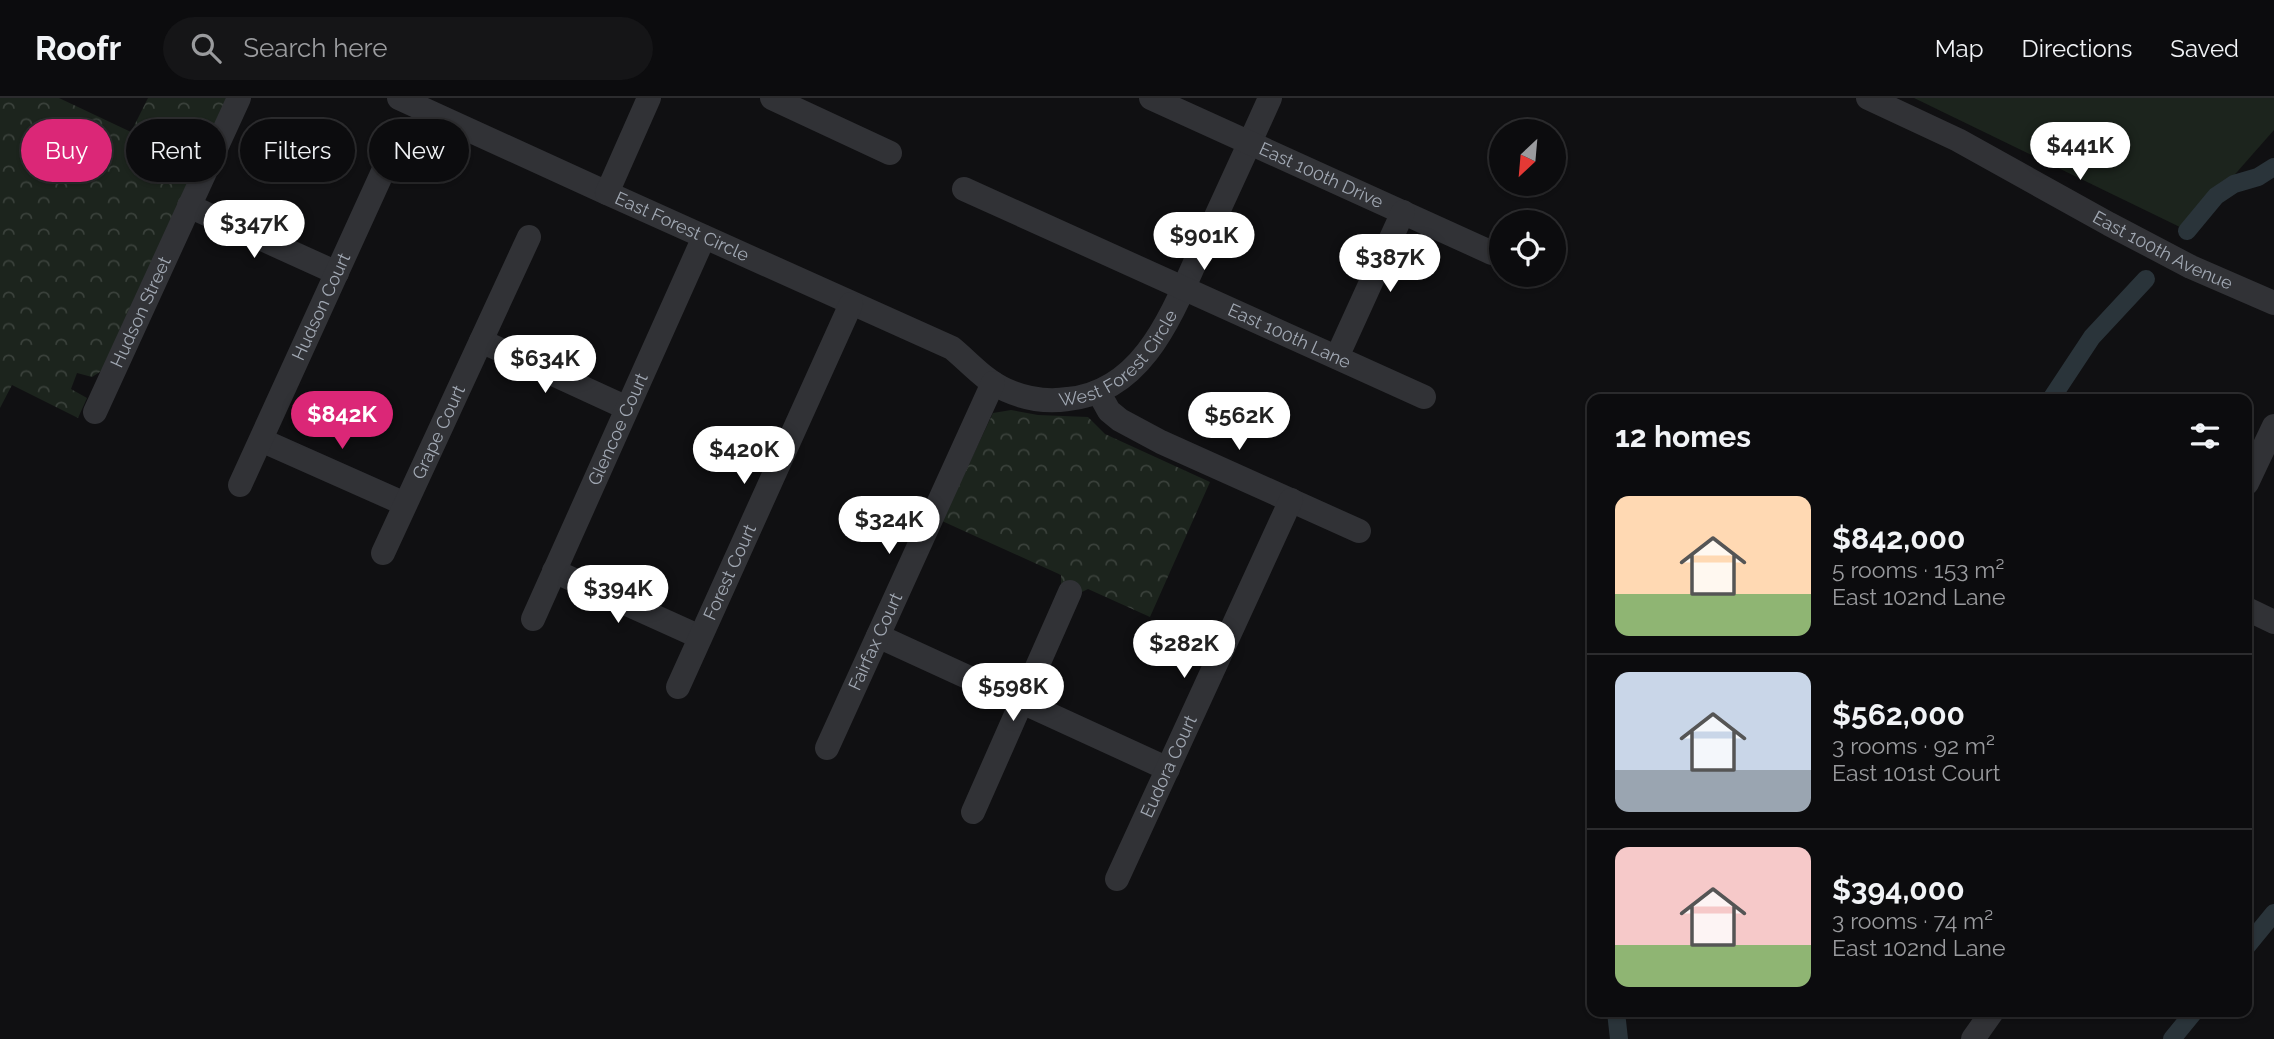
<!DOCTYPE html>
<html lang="en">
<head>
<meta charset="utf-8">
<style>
  :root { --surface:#0c0c0e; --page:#151517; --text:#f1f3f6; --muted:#9a9b9e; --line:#2c2c2e; --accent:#db2777 }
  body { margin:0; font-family:Raleway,sans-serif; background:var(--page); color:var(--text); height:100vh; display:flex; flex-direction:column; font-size:26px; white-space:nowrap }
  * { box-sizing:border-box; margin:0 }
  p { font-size:23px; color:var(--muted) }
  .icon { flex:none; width:38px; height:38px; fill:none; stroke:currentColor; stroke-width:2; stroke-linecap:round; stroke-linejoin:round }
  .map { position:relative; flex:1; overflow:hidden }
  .sheet { position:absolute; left:1587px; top:296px; width:665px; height:623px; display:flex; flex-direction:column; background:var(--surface); border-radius:14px; box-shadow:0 2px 5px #0004,0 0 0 2px var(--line) }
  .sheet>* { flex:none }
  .guide { position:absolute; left:21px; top:21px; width:665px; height:63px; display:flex; gap:14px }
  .needle { width:46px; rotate:206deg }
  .fabs { position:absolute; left:1489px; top:21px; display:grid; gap:14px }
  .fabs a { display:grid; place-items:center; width:77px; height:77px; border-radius:50%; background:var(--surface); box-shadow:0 2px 5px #0004,0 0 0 2px var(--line); font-size:35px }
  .price { position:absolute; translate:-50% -60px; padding:0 16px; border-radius:24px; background:#fff; color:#222; font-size:23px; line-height:46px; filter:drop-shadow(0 2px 4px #0008) }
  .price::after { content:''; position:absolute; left:50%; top:42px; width:21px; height:16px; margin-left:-10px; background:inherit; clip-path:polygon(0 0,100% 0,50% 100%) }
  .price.selected { background:var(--accent); color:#fff }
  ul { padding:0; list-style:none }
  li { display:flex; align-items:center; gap:21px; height:175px; padding:0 28px }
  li+li { border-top:2px solid var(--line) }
  li span { display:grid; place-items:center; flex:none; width:196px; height:140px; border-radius:14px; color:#555 }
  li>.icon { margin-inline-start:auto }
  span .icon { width:84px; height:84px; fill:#fffc; stroke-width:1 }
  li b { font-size:30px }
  h2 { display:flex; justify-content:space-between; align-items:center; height:84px; padding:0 28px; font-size:30px }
  .pill { padding:0 24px; border-radius:32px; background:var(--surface); box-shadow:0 2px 5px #0004,0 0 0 2px var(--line); font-size:24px; line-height:63px }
  .pill.selected { background:var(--accent); color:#fff }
  header { display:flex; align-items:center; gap:42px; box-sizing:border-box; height:98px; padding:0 35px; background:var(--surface); border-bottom:2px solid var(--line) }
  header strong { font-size:33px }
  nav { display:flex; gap:38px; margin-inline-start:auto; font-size:24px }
  .search { width:490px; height:63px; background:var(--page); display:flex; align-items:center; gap:18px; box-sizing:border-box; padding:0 24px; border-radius:38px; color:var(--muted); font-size:26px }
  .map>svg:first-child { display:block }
  .grass { fill:#1c241d }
  .park { fill:url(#park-crowns) }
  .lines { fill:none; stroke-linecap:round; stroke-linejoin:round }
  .canal { stroke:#2a343a; stroke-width:18 }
  .minor { stroke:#313236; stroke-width:24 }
  .labels { text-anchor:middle; stroke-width:5; stroke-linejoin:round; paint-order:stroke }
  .street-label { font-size:18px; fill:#a1a8b3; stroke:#0b0b0c }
</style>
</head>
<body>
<header>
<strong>Roofr</strong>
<div class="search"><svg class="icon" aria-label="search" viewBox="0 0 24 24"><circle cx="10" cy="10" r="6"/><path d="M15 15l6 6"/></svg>Search here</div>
<nav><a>Map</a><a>Directions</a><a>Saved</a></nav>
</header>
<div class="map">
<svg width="2274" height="941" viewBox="0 0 2274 941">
  <defs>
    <pattern id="park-crowns" width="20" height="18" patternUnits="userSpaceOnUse" patternTransform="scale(1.75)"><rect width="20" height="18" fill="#1c241d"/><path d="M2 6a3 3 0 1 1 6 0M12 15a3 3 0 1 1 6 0" fill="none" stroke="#3a413b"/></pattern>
  </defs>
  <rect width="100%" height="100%" fill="#101012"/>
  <!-- grass -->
  <path class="grass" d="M 1914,0 L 2274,0 L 2274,32 L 2186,132 Z"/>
  <!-- park -->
  <g class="park">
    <path d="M 0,0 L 59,0 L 131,34 L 148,0 L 227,0 L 103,272 L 92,279 L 77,275 L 71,291 L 87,300 L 78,320 L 12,287 L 0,310 Z"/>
    <path d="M 1011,312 L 1038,317 L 1088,319 L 1105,336 L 1210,384 L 1150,519 L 1088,491 L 1080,495 L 1061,486 L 1061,477 L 942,423 L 993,315 Z"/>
  </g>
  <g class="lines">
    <!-- canal -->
    <g class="canal">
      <path d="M 2187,133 L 2216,98 L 2234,86 L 2258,79 L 2274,69"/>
      <path d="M 2051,301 L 2092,239 L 2146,181"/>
      <path d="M 2247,848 L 2274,815"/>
      <path d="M 1616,914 L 1619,941"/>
      <path d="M 2172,941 L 2194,914"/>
    </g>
    <!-- minor -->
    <g class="minor">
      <path d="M 399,0 L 607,95"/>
      <path id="s1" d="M 649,0 L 607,95 L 952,250 C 969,264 985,283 1006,292 C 1026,301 1047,304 1068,301 C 1149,293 1176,204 1206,140 C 1227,94 1249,47 1270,0"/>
      <path d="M 772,0 L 890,55"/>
      <path id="s2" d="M 1151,0 L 1492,155"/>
      <path id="s3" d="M 1868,0 L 1958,42 L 2109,126 L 2191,169 L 2274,205"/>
      <path id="s4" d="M 964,91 L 1424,299"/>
      <path d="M 189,108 L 337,175"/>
      <path d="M 481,243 L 627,310"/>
      <path d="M 1337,259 L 1403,114"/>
      <path d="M 1099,295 L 1109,313 L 1120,322 L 1161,344 L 1359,433"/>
      <path id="s5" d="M 95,314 L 239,0"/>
      <path d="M 261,342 L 405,406"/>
      <path d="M 2247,385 L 2274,328"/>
      <path id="s6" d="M 240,387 L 385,69"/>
      <path id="s7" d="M 383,455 L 529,139"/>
      <path d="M 554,473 L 700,539"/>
      <path d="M 2247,511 L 2274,524"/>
      <path id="s8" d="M 533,521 L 704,139"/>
      <path d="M 878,538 L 1168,671"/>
      <path id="s9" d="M 678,589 L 851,206"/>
      <path id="s10" d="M 827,650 L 993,285"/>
      <path d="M 973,714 L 1070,494"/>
      <path id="s11" d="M 1117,781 L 1291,402"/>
      <path d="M 1973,941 L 1992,914"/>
    </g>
  </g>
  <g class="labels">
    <!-- street labels -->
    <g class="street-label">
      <text dy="6" stroke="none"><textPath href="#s2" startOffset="187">East 100th Drive</textPath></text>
      <text dy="6" stroke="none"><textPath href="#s1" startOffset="186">East Forest Circle</textPath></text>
      <text dy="6" stroke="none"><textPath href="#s3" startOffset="332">East 100th Avenue</textPath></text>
      <text dy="6" stroke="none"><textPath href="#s6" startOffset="196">Hudson Court</textPath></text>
      <text dy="6" stroke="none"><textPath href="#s5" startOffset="110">Hudson Street</textPath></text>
      <text dy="6" stroke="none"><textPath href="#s4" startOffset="357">East 100th Lane</textPath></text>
      <text dy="6" stroke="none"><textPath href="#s1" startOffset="681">West Forest Circle</textPath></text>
      <text dy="6" stroke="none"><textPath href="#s8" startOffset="208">Glencoe Court</textPath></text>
      <text dy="6" stroke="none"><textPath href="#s7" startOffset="133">Grape Court</textPath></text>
      <text dy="6" stroke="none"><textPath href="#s9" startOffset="126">Forest Court</textPath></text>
      <text dy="6" stroke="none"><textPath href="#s10" startOffset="117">Fairfax Court</textPath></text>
      <text dy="6" stroke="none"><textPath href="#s11" startOffset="124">Eudora Court</textPath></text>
    </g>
  </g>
</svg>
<div class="fabs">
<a><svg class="needle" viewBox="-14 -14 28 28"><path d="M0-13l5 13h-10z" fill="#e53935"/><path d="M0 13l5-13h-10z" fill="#9a9b9e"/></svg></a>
<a><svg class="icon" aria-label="locate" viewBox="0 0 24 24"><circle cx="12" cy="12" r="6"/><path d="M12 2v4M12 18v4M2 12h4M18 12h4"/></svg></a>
</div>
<b class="price" style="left:2080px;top:84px">$441K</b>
<b class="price" style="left:254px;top:162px">$347K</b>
<b class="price" style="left:1204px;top:174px">$901K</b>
<b class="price" style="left:1390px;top:196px">$387K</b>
<b class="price" style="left:545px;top:297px">$634K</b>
<b class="price selected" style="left:342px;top:353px">$842K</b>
<b class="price" style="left:1239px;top:354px">$562K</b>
<b class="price" style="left:744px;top:388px">$420K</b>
<b class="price" style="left:889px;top:458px">$324K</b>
<b class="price" style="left:618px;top:527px">$394K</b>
<b class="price" style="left:1184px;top:582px">$282K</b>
<b class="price" style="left:1013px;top:625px">$598K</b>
<div class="guide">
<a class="pill selected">Buy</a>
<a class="pill">Rent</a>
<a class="pill">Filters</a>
<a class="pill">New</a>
</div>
<section class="sheet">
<h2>12 homes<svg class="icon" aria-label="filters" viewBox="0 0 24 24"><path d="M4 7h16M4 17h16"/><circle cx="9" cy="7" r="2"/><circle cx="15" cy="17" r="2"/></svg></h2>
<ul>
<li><span style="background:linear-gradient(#ffd9b3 70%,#8fb573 0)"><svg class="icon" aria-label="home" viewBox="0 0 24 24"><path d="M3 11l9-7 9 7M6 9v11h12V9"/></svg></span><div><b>$842,000</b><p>5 rooms · 153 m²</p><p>East 102nd Lane</p></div></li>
<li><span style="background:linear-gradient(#c9d6e8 70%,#9aa5b1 0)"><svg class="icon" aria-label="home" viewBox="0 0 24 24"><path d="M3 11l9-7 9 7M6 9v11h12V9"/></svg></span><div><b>$562,000</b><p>3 rooms · 92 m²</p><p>East 101st Court</p></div></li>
<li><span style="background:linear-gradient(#f6c9c9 70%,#8fb573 0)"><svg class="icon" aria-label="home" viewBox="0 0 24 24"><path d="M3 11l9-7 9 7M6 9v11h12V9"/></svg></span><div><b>$394,000</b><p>3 rooms · 74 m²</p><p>East 102nd Lane</p></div></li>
</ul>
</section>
</div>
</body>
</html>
